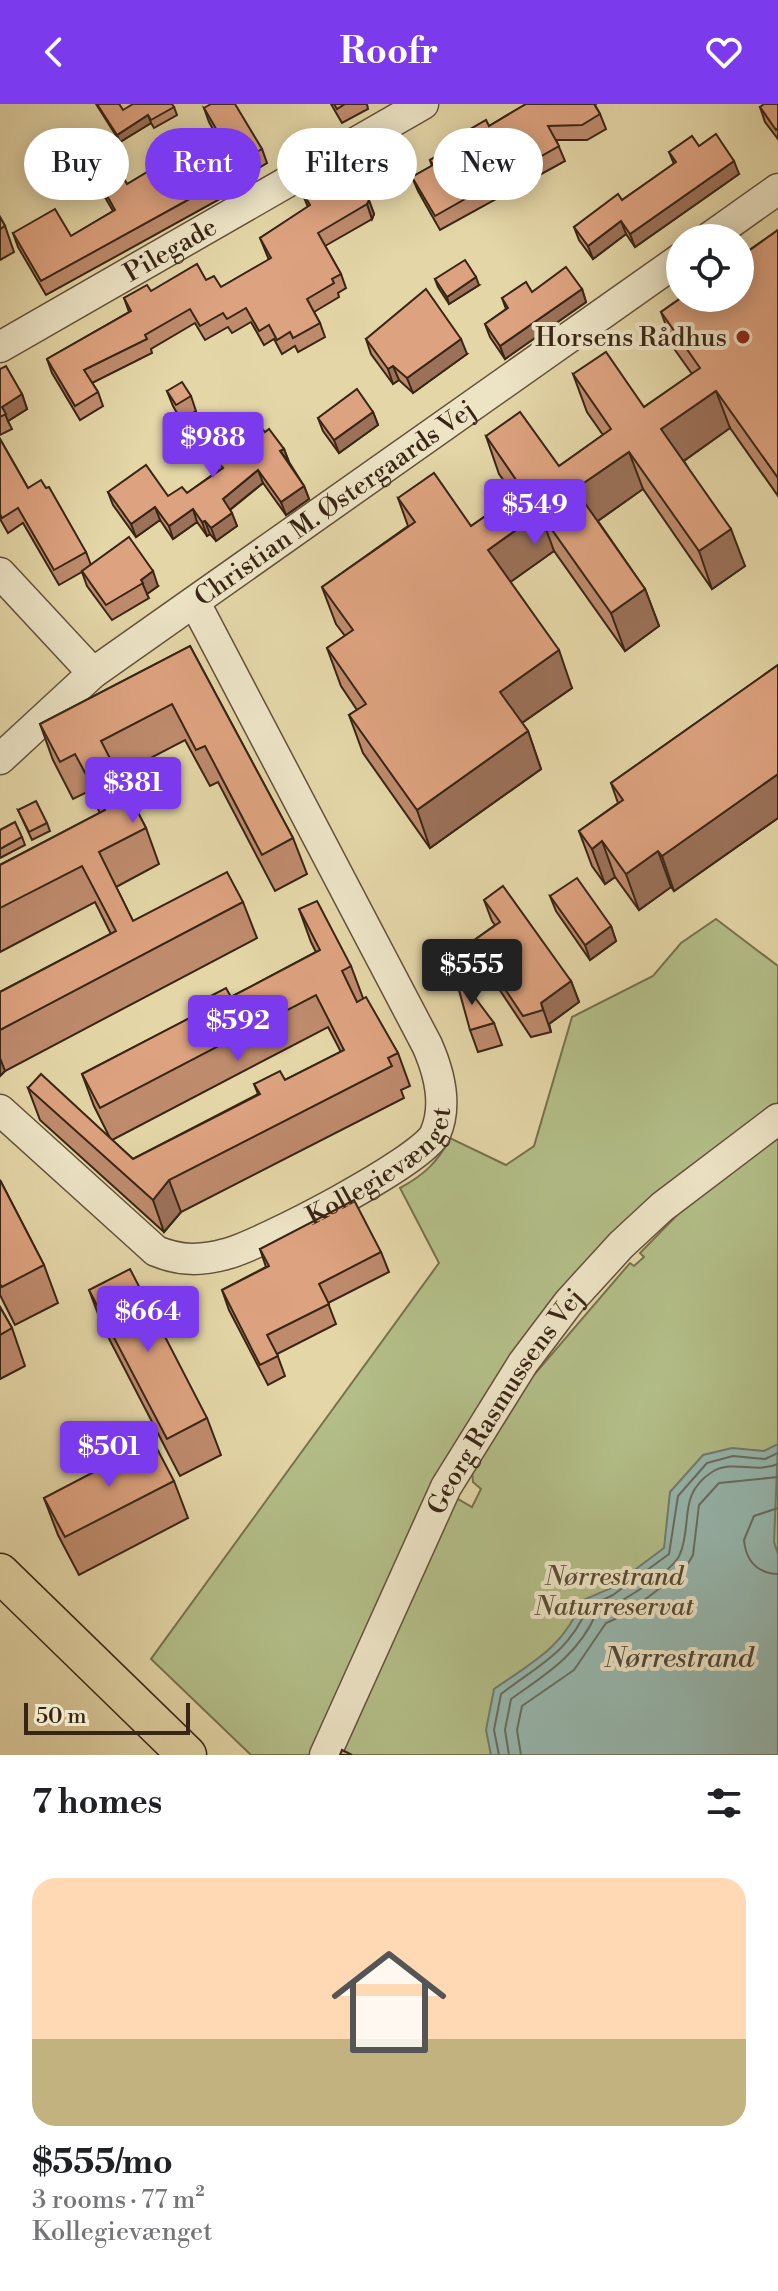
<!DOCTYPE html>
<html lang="en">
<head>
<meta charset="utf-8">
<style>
  :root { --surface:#fff; --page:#f6f6f6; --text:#202124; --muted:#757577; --accent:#7c3aed }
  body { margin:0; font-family:"Libre Bodoni",serif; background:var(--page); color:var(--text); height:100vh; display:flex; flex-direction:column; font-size:30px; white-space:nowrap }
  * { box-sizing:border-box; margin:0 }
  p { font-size:26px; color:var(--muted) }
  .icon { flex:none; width:44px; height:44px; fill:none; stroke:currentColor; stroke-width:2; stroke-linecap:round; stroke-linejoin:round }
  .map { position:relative; height:1651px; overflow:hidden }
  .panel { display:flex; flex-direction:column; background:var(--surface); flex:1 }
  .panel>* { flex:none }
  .hud { position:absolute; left:24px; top:24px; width:730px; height:72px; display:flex; gap:16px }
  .tools { position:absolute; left:666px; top:120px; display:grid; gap:16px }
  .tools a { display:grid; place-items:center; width:88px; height:88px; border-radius:50%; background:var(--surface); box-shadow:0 4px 20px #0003; font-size:40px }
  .scale { position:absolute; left:24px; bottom:20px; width:166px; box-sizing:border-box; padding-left:8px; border:4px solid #392515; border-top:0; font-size:22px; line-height:28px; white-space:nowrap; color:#392515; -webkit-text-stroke:6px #ede4c6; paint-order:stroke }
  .price { position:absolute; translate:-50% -68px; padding:0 18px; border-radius:8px; background:var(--accent); color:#fff; font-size:26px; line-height:52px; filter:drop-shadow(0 2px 4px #0008) }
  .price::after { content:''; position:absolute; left:50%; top:48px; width:24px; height:18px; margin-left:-12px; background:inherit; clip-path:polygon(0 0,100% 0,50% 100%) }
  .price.on { background:#222; color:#fff }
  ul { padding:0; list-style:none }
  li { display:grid; align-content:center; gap:16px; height:424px; padding:0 32px }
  li span { display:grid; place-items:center; height:248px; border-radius:24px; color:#555 }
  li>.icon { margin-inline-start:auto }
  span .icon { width:144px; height:144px; fill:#fffc; stroke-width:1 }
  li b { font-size:34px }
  h2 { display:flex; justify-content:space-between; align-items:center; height:96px; padding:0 32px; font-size:34px }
  .chip { padding:0 28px; border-radius:36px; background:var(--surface); box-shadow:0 4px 20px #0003; font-size:28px; line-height:72px }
  .chip.on { background:var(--accent); color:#fff }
  header { display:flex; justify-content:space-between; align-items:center; height:104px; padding:0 32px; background:var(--accent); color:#fff; font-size:36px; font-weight:700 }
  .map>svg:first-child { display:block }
  .green { fill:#b3be88; stroke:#76724e; stroke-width:2 }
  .water { fill:#97b8af; stroke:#717d71; stroke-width:2 }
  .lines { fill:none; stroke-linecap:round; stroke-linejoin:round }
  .shore { stroke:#686e62; stroke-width:2 }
  .minor-casing { stroke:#64513a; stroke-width:33 }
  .major-casing { stroke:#392515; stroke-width:41 }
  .minor { stroke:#ede4c6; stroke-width:30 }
  .major { stroke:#e4d6a7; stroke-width:38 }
  .wall { fill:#be8b6d; stroke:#392515; stroke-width:2; fill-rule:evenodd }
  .shaded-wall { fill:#9b7159; stroke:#392515; stroke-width:2 }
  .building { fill:#dda27f; stroke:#392515; stroke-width:2 }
  .poi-dot { fill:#8f2418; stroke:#ede4c6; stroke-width:3 }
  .labels { text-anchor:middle; stroke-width:8; stroke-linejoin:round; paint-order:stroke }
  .street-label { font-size:26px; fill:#392515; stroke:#ede4c6 }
  .poi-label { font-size:26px; fill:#392515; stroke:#ede4c6; text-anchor:end }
  .park-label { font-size:26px; font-style:italic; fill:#584b32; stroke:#ede4c6 }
  .water-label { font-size:28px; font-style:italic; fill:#504a3c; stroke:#ede4c6 }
</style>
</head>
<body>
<header><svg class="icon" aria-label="back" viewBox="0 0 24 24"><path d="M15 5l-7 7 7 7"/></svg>Roofr<svg class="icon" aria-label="heart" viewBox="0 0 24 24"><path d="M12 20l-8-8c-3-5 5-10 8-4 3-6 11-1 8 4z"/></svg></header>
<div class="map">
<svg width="778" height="1651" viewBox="0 0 778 1651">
  <rect width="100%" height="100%" fill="#e4d6a7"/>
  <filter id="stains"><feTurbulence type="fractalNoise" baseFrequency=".0025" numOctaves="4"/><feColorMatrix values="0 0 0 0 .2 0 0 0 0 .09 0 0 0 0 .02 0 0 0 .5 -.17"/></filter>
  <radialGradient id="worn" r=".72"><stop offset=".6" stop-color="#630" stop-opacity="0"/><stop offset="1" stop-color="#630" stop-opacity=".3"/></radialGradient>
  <!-- green -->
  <path class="green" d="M 716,815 L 778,862 L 778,1003 L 650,1095 L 434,1381 L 472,1403 L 481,1385 L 473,1378 L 472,1366 L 533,1272 L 630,1159 L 634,1162 L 644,1153 L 640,1149 L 682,1106 L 778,1031 L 778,1651 L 251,1651 L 151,1555 L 439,1159 L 400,1084 C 424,1071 438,1058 450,1034 L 506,1061 L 534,1042 L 572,913 L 653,872 L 681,839 Z"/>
  <!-- water -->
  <path class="water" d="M 778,1340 L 774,1438 L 778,1450 L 778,1651 L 491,1651 L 486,1626 L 494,1585 C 530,1560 567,1541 581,1497 L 609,1485 L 664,1444 L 670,1388 L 703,1351 L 732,1344 L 764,1347 Z"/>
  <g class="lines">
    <!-- shore -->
    <g class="shore">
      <path d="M 778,1404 L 754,1412 L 744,1436 C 746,1457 757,1469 778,1470"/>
      <path d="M 499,1651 L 494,1626 L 501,1590 C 540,1560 568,1549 588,1503 L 613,1491 L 669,1450 L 678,1392 L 707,1359 L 733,1352 L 765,1355 L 778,1349"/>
      <path d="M 509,1651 L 505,1626 L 511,1595 C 546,1570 578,1551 596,1510 C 615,1501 673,1469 680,1450 C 693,1419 677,1391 712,1368 C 732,1355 757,1370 778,1360"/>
      <path d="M 521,1651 L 517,1626 L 522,1602 L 574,1566 L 606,1519 L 626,1510 L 685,1465 L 693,1451 L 699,1401 L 719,1379 L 778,1373"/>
    </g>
    <!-- minor casing -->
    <g class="minor-casing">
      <g id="minor">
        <path d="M 709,134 L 778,85"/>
        <path id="s1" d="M 0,243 L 423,0"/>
        <path d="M 0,469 L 93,569"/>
        <path id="s2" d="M 0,655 L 93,569 L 680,155"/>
        <path id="s3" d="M 0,1006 L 156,1147 C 180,1157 201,1157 226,1150 C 259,1142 423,1057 435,1030 C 448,1001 439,968 427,941 L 195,499"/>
        <path id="s4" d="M 325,1651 L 446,1383 L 523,1259 L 569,1198 L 621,1141 L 662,1103 L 778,1015"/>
      </g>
    </g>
    <!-- major casing -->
    <g class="major-casing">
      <path id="major" d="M 0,1469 L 187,1651"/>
    </g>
    <!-- minor -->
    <use href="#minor" class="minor"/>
    <!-- major -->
    <use href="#major" class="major"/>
  </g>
  <!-- wall -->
  <g class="wall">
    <path d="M 96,0 L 119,0 L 123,6 L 174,3 L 177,11 L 154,24 L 151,19 L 120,38 Z"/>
    <path d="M 331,0 L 367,0 L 368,5 L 342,19 Z"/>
    <path d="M 526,0 L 596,0 L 595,1 L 600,10 L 606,25 L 587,36 L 556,36 L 565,57 L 440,126 L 418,87 L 412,73 L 432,62 L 430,56 L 469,33 L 467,27 L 489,22 Z"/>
    <path d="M 778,0 L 778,35 L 765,18 L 760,3 Z"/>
    <path d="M 204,4 L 262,45 L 267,59 L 227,83 L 229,90 L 46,191 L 18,143 L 13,129 L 71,132 L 113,107 L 102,88 L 97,74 L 127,80 L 172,65 L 219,36 L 209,18 Z"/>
    <path d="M 699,42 L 739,70 L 635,143 L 626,130 L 593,155 L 579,136 L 574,123 L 622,96 L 674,60 L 669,48 Z"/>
    <path d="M 367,54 L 390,62 L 395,76 L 367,92 L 374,110 L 372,115 L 325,142 L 341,170 L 346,184 L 338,189 L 339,193 L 314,208 L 320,219 L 325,233 L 298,248 L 295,242 L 282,250 L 274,235 L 264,241 L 251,218 L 232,229 L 228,223 L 205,236 L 195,219 L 151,245 L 152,249 L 92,279 L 98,288 L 103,302 L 80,316 L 52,269 L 47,255 L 129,208 L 124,194 L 151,187 L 206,176 L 221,183 L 269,156 L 260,134 L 308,103 L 300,84 Z"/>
    <path d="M 0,113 L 5,122 L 14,148 L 0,156 Z"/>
    <path d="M 778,126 L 778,392 L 730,324 L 684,357 L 745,462 L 712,485 L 643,385 L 598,417 L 645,485 L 659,522 L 625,547 L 554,447 L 510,478 L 572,584 L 522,619 L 528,627 L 541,665 L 430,744 L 363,649 L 349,611 L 357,606 L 341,582 L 327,544 L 345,532 L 336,520 L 322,483 L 408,422 L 398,394 L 471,422 L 515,392 L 499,370 L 486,332 L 559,362 L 603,331 L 587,308 L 573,270 L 644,303 L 692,270 L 675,246 L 661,208 Z"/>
    <path d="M 435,175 L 479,181 L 449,200 L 438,183 Z"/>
    <path d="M 582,185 L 586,198 L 505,255 L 490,233 L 485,220 L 506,205 L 502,194 L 532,188 Z"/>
    <path d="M 366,235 L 467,250 L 413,289 L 399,276 L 393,280 L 371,250 Z"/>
    <path d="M 0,265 L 22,290 L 27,305 L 8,317 L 12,325 L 0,331 Z"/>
    <path d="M 167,287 L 191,292 L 196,307 L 181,316 L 173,302 Z"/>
    <path d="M 373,308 L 378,321 L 339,349 L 323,327 L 318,314 Z"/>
    <path d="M 265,328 L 284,345 L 289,358 L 304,382 L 309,395 L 286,411 L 263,379 L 230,406 L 237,422 L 216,437 L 210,430 L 207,432 L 197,418 L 173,435 L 160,416 L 136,433 L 113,401 L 108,388 L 168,392 L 187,389 L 219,366 L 215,360 L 210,347 Z"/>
    <path d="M 0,335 L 28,384 L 86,448 L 91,461 L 158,482 L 147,490 L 149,494 L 112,516 L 87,482 L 82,468 L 59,481 L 23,419 L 8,429 L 0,415 Z"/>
    <path d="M 190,542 L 293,734 L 307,770 L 275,787 L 218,678 L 210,682 L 185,636 L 118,671 L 146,724 L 159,760 L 116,783 L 133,817 L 243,798 L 257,834 L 5,967 L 0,972 L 0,888 L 111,830 L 95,798 L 0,848 L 0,761 L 100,709 L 89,687 L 73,695 L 53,656 L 40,620 Z"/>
    <path d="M 778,561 L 778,714 L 674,787 L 671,783 L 639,806 L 615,773 L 605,780 L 592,762 L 579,727 L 618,699 L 611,679 Z"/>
    <path d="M 18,706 L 47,719 L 50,727 L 32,736 Z"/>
    <path d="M 0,726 L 22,733 L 25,741 L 0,754 Z"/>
    <path d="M 550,792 L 611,822 L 616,837 L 590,856 L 556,807 Z"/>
    <path d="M 484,796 L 571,877 L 579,898 L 549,920 L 551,928 L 531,933 L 481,858 L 473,837 L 495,821 L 492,817 Z"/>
    <path d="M 299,805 L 351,862 L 363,894 L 398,949 L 410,982 L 401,986 L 404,994 L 181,1108 L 164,1128 L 40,1016 L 28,984 L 110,1034 L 94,1002 L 82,970 L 202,908 L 199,898 L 231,893 L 316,848 L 311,838 ZM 328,923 L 341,948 L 285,976 L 254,980 L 258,990 L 133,1055 L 112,1036 Z"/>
    <path d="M 494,919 L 502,941 L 478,948 L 470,926 Z"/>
    <path d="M 0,1076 L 44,1161 L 58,1199 L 15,1221 L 0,1191 Z"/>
    <path d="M 260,1145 L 381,1148 L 389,1168 L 328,1199 L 336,1220 L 277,1250 L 285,1272 L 268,1281 L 229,1206 L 222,1186 L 266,1163 Z"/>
    <path d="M 89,1186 L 207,1314 L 221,1351 L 180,1372 L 103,1223 Z"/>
    <path d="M 0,1203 L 12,1224 L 25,1262 L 0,1275 Z"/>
    <path d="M 174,1377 L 188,1414 L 79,1471 L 58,1431 L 44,1394 Z"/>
  </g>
  <!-- shaded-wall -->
  <g class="shaded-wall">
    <path d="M 148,11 L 151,19 L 120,38 L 117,31 Z"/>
    <path d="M 734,57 L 739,70 L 635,143 L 630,130 Z"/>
    <path d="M 369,96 L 374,110 L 372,115 L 367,100 Z"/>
    <path d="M 621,117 L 626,130 L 593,155 L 588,142 Z"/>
    <path d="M 476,173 L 479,181 L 449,200 L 447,193 Z"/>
    <path d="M 582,185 L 586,198 L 505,255 L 500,242 Z"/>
    <path d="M 461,235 L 467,250 L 413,289 L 407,274 Z"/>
    <path d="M 393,262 L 399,276 L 393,280 L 388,265 Z"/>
    <path d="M 716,287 L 730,324 L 675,363 L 661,325 Z"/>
    <path d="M 22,290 L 27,305 L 8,317 L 2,303 Z"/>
    <path d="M 373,308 L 378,321 L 339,349 L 334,336 Z"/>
    <path d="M 284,345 L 289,358 L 280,347 Z"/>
    <path d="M 629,348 L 643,385 L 589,423 L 575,385 Z"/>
    <path d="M 258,366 L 263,379 L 227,408 L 223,395 Z"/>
    <path d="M 304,382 L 309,395 L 286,411 L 281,398 Z"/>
    <path d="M 155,403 L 160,416 L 136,433 L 131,420 Z"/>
    <path d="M 193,405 L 197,418 L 173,435 L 169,422 Z"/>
    <path d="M 232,409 L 237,422 L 216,437 L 211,424 Z"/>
    <path d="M 540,409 L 554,447 L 502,484 L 488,446 Z"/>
    <path d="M 205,417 L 210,430 L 207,432 L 202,418 Z"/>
    <path d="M 731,425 L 745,462 L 712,485 L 699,447 Z"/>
    <path d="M 153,467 L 158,482 L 147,490 L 141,476 Z"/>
    <path d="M 645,485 L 659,522 L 625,547 L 611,509 Z"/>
    <path d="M 559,546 L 572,584 L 513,625 L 500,588 Z"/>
    <path d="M 528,627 L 541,665 L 430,744 L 417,706 Z"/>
    <path d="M 778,670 L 778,714 L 674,787 L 662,752 Z"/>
    <path d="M 602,737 L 615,773 L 605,780 L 592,745 Z"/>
    <path d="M 658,747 L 671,783 L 639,806 L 626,770 Z"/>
    <path d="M 611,822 L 616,837 L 590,856 L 585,841 Z"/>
    <path d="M 571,877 L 579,898 L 549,920 L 551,928 L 541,899 Z"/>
    <path d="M 0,954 L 5,967 L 0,972 Z"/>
    <path d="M 169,1076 L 181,1108 L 164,1128 L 153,1096 Z"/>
  </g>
  <!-- building -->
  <g class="building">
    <path d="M 97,0 L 119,0 L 123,6 L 133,0 L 172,0 L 174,3 L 151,16 L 148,11 L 117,31 Z"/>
    <path d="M 211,0 L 235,0 L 262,45 L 220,69 L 224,76 L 41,177 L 13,129 L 55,105 L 71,132 L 115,106 L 97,74 L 117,62 L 127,80 L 167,56 L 172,65 L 211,42 L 222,35 L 204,4 Z"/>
    <path d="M 334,0 L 345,0 L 337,5 Z"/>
    <path d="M 526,0 L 594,0 L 600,10 L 582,21 L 548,22 L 559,42 L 435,112 L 412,73 L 433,61 L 430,56 L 470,33 L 467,27 L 486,16 L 489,22 Z"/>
    <path d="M 764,0 L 778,0 L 778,24 L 776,26 L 760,3 Z"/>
    <path d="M 716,30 L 734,57 L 630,130 L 621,117 L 588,142 L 574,123 L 618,90 L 622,96 L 676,58 L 669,48 L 692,32 L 699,42 Z"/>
    <path d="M 361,45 L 367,54 L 381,46 L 390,62 L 360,79 L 369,96 L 367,100 L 318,129 L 341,170 L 332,175 L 334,179 L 307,195 L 320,219 L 293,234 L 290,228 L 277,236 L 269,221 L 259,227 L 246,204 L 227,215 L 223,209 L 200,222 L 190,205 L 145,231 L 147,235 L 84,266 L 98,288 L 75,302 L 47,255 L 131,207 L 124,194 L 147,181 L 151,187 L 197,160 L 206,176 L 214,172 L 221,183 L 271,154 L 260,134 L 310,101 L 300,84 Z"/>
    <path d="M 0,113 L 5,122 L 0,125 Z"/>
    <path d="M 778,126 L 778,374 L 716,287 L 661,325 L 731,425 L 699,447 L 629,348 L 575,385 L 645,485 L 611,509 L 540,409 L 488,446 L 559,546 L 500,588 L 528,627 L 417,706 L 349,611 L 366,600 L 327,544 L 353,526 L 322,483 L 415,418 L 398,394 L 434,369 L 471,422 L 523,386 L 486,332 L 520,308 L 559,362 L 611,325 L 573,270 L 606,248 L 644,303 L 700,264 L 661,208 L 681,194 L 740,194 L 740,153 Z"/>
    <path d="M 465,156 L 476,173 L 447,193 L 435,175 Z"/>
    <path d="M 566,163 L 582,185 L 500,242 L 485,220 L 508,204 L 502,194 L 526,178 L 532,188 Z"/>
    <path d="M 426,185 L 461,235 L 407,274 L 393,262 L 388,265 L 366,235 Z"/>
    <path d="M 6,262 L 22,290 L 2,303 L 6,310 L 0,313 L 0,265 Z"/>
    <path d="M 182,278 L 191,292 L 176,301 L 167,287 Z"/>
    <path d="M 357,285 L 373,308 L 334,336 L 318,314 Z"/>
    <path d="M 254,314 L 265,328 L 269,325 L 284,345 L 280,347 L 304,382 L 281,398 L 258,366 L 223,395 L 232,409 L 211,424 L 205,417 L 202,418 L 193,405 L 169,422 L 155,403 L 131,420 L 108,388 L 146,361 L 168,392 L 182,383 L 187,389 L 223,364 L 210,347 Z"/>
    <path d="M 0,335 L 28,384 L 41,376 L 46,384 L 49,383 L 86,448 L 54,466 L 18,404 L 2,414 L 0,410 Z"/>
    <path d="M 129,433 L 153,467 L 141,476 L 143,479 L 106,501 L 82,467 Z"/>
    <path d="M 190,542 L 293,734 L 262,751 L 205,642 L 196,646 L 172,600 L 101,637 L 146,724 L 99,748 L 133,817 L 227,768 L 243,798 L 0,926 L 0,888 L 116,827 L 82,762 L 0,804 L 0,761 L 105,706 L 75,650 L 60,658 L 40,620 Z"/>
    <path d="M 778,561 L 778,670 L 662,752 L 658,747 L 626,770 L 602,737 L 592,745 L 579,727 L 623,696 L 611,679 Z"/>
    <path d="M 36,697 L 47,719 L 29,728 L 18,706 Z"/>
    <path d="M 15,718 L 22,733 L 0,745 L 0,726 Z"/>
    <path d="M 577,774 L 611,822 L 585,841 L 550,792 Z"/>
    <path d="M 503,782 L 571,877 L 541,899 L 543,906 L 523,912 L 473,837 L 500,818 L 484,796 Z"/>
    <path d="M 317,797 L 351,862 L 342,867 L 357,898 L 366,893 L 398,949 L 388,954 L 392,962 L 169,1076 L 153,1096 L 28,984 L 41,970 L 133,1055 L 260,990 L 254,980 L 280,967 L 285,976 L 344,946 L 316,891 L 100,1004 L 82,970 L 203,907 L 199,898 L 226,884 L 231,893 L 320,846 L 299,805 Z"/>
    <path d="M 455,867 L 494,919 L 470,926 L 454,868 Z"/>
    <path d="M 0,1076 L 44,1161 L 2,1183 L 0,1180 Z"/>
    <path d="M 354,1096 L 381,1148 L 319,1180 L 329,1200 L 267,1231 L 278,1252 L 260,1261 L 222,1186 L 269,1162 L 260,1145 Z"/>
    <path d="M 130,1165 L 207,1314 L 167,1335 L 89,1186 Z"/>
    <path d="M 0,1203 L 12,1224 L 0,1231 Z"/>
    <path d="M 153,1337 L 174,1377 L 65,1433 L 44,1394 Z"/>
    <path d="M 342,1646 L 352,1651 L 340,1651 Z"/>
  </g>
  <!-- markers -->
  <circle class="poi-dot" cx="743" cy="233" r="8"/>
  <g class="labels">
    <!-- street labels -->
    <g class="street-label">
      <text dy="9" stroke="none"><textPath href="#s1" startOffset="196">Pilegade</textPath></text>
      <text dy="9" stroke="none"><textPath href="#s2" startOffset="422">Christian M. Østergaards Vej</textPath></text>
      <text dy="9" stroke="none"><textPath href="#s3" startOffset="462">Kollegievænget</textPath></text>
      <text dy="9" stroke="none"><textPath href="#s4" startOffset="398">Georg Rasmussens Vej</textPath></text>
    </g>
    <!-- poi labels -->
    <g class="poi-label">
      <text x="727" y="242">Horsens Rådhus</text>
    </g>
    <!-- park labels -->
    <g class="park-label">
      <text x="614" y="1481">Nørrestrand<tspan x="614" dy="30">Naturreservat</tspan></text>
    </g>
    <!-- water labels -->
    <g class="water-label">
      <text x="679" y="1563">Nørrestrand</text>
    </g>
  </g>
  <rect width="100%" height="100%" filter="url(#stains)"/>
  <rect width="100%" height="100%" fill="url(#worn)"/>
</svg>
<div class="tools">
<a><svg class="icon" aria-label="locate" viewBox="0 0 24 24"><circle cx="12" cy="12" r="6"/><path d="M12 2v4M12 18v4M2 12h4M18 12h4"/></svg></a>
</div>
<div class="scale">50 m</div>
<b class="price" style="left:213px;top:376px">$988</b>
<b class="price" style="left:535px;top:443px">$549</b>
<b class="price" style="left:133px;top:721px">$381</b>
<b class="price on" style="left:472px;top:903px">$555</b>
<b class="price" style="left:238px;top:959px">$592</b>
<b class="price" style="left:148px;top:1250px">$664</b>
<b class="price" style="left:109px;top:1385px">$501</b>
<div class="hud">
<a class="chip">Buy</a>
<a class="chip on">Rent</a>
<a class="chip">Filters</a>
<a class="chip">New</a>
</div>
</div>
<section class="panel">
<h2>7 homes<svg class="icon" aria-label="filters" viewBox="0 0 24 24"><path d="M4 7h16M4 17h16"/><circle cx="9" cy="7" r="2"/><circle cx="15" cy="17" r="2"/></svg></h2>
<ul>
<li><span style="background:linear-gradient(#ffd9b3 65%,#c2b280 0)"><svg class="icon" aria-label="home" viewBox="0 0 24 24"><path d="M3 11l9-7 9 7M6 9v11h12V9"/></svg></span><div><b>$555/mo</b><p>3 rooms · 77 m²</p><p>Kollegievænget</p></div></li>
</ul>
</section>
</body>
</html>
